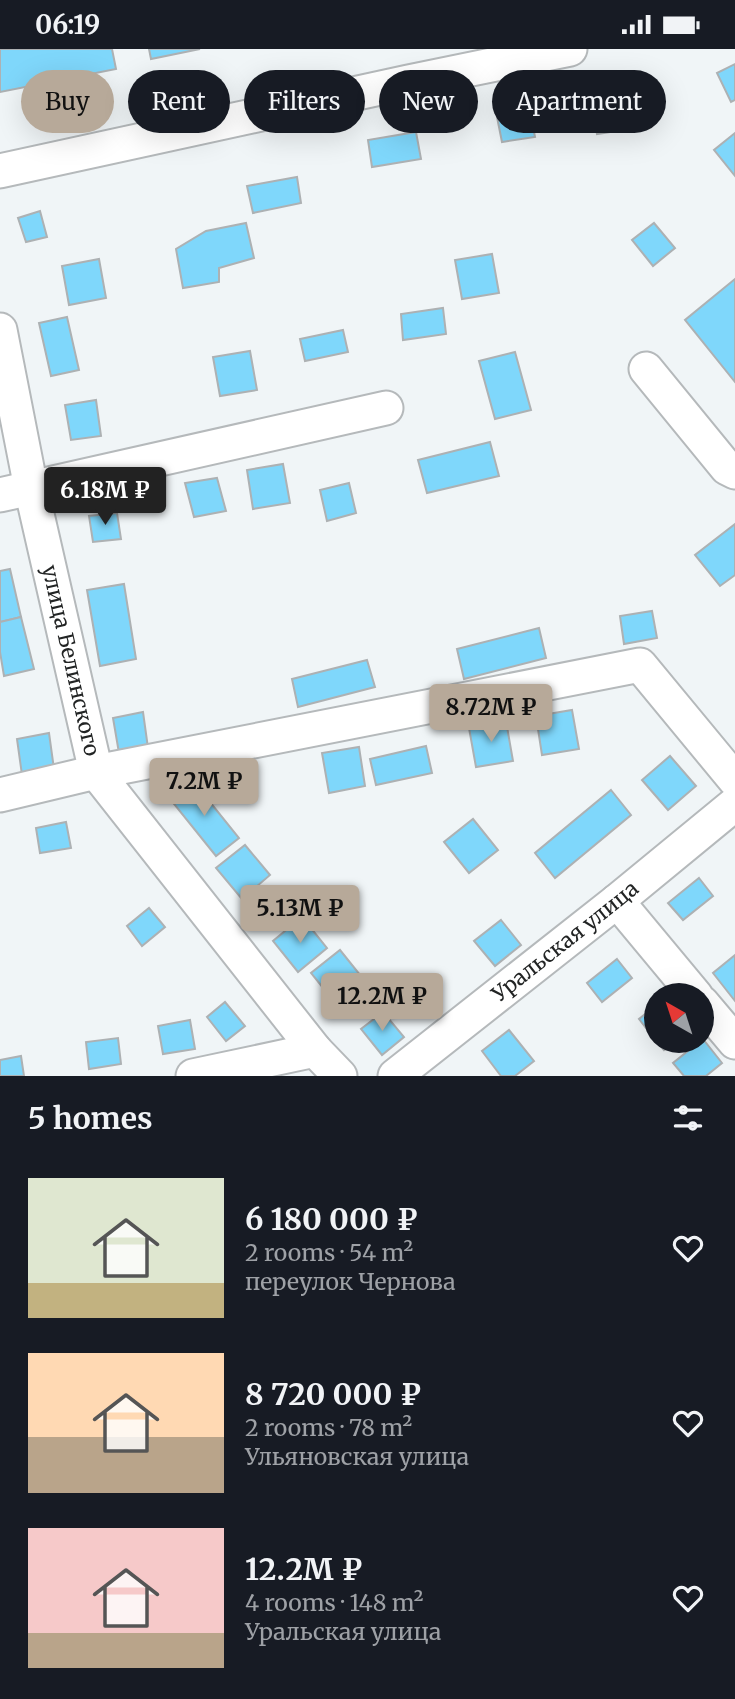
<!DOCTYPE html>
<html lang="en">
<head>
<meta charset="utf-8">
<style>
  :root { --surface:#171b24; --page:#242831; --text:#f1f3f6; --muted:#9ea1a6; --accent:#b7a999 }
  body { margin:0; font-family:Merriweather,serif; background:var(--page); color:var(--text); height:100vh; display:flex; flex-direction:column; font-size:26px; white-space:nowrap }
  * { box-sizing:border-box; margin:0 }
  p { font-size:23px; color:var(--muted) }
  .icon { flex:none; width:38px; height:38px; fill:none; stroke:currentColor; stroke-width:2; stroke-linecap:round; stroke-linejoin:round }
  .map { position:relative; height:1027px; overflow:hidden }
  .sheet { display:flex; flex-direction:column; background:var(--surface); flex:1 }
  .sheet>* { flex:none }
  .top-card { position:absolute; left:21px; top:21px; width:693px; height:63px; display:flex; gap:14px }
  .needle { width:46px; rotate:321deg }
  .controls { position:absolute; left:644px; top:934px; display:grid; gap:14px }
  .controls a { display:grid; place-items:center; width:70px; height:70px; border-radius:50%; background:var(--surface); box-shadow:0 7px 28px #0002; font-size:35px }
  .price { position:absolute; translate:-50% -60px; padding:0 16px; border-radius:7px; background:var(--accent); color:#111; font-size:23px; line-height:46px; filter:drop-shadow(0 2px 4px #0008) }
  .price::after { content:''; position:absolute; left:50%; top:42px; width:21px; height:16px; margin-left:-10px; background:inherit; clip-path:polygon(0 0,100% 0,50% 100%) }
  .price.on { background:#222; color:#fff }
  ul { padding:0; list-style:none }
  li { display:flex; align-items:center; gap:21px; height:175px; padding:0 28px }
  li span { display:grid; place-items:center; flex:none; width:196px; height:140px; border-radius:0px; color:#555 }
  li>.icon { margin-inline-start:auto }
  span .icon { width:84px; height:84px; fill:#fffc; stroke-width:1 }
  li b { font-size:30px }
  h2 { display:flex; justify-content:space-between; align-items:center; height:84px; padding:0 28px; font-size:30px }
  .tag { padding:0 24px; border-radius:32px; background:var(--surface); box-shadow:0 7px 28px #0002; font-size:24px; line-height:63px }
  .tag.on { background:var(--accent); color:#111 }
  .status { display:flex; justify-content:space-between; align-items:center; height:49px; padding:0 35px; background:var(--surface); direction:ltr }
  .status svg { height:19px; fill:currentColor }
  .map>svg:first-child { display:block }
  .building { fill:#7fd7fb; stroke:#adb1b3; stroke-width:2 }
  .lines { fill:none; stroke-linecap:round; stroke-linejoin:round }
  .minor-casing { stroke:#b5b9bb; stroke-width:37 }
  .minor { stroke:#fff; stroke-width:33 }
  .labels { text-anchor:middle; stroke-width:7; stroke-linejoin:round; paint-order:stroke }
  .street-label { font-size:21px; fill:#222424; stroke:#fff }
</style>
</head>
<body>
<div class="status"><b>06:19</b><svg viewBox="0 0 49 12"><path d="M0 12V9h3v3zM5 12V6h3v6zM10 12V3h3v9zM15 12V0h3v12zM26 1h20v11H26zM47 4h2v5h-2z"/></svg></div>
<div class="map">
<svg width="735" height="1027" viewBox="0 0 735 1027">
  <rect width="100%" height="100%" fill="#f0f5f7"/>
  <!-- building -->
  <g class="building">
    <path d="M 0,0 L 112,0 L 116,20 L 0,43 Z"/>
    <path d="M 149,0 L 200,0 L 151,10 Z"/>
    <path d="M 735,15 L 735,51 L 731,53 L 717,24 Z"/>
    <path d="M 654,33 L 658,61 L 639,67 L 635,79 L 597,85 L 590,45 Z"/>
    <path d="M 530,62 L 535,88 L 502,93 L 497,68 Z"/>
    <path d="M 416,83 L 421,110 L 372,118 L 368,91 Z"/>
    <path d="M 735,84 L 735,127 L 714,101 Z"/>
    <path d="M 297,128 L 301,154 L 253,164 L 247,137 Z"/>
    <path d="M 40,162 L 47,188 L 26,193 L 18,169 Z"/>
    <path d="M 246,174 L 254,209 L 219,219 L 219,233 L 183,239 L 176,200 L 206,182 Z"/>
    <path d="M 654,174 L 675,199 L 653,217 L 632,191 Z"/>
    <path d="M 492,205 L 499,244 L 462,250 L 455,211 Z"/>
    <path d="M 99,210 L 106,249 L 69,256 L 62,217 Z"/>
    <path d="M 735,230 L 735,333 L 685,271 Z"/>
    <path d="M 443,259 L 446,285 L 403,291 L 401,265 Z"/>
    <path d="M 67,268 L 79,321 L 51,327 L 39,274 Z"/>
    <path d="M 343,281 L 348,303 L 305,312 L 300,290 Z"/>
    <path d="M 250,302 L 257,341 L 220,347 L 213,308 Z"/>
    <path d="M 515,303 L 531,361 L 495,370 L 479,312 Z"/>
    <path d="M 96,351 L 101,387 L 71,391 L 65,356 Z"/>
    <path d="M 490,393 L 499,427 L 427,444 L 418,411 Z"/>
    <path d="M 283,415 L 290,454 L 253,460 L 247,421 Z"/>
    <path d="M 217,429 L 226,462 L 194,468 L 185,434 Z"/>
    <path d="M 349,434 L 356,464 L 327,472 L 320,441 Z"/>
    <path d="M 117,464 L 121,490 L 93,493 L 89,467 Z"/>
    <path d="M 735,475 L 735,526 L 720,537 L 695,506 Z"/>
    <path d="M 10,520 L 21,568 L 0,573 L 0,522 Z"/>
    <path d="M 124,535 L 136,610 L 100,617 L 87,541 Z"/>
    <path d="M 652,562 L 657,589 L 624,595 L 620,567 Z"/>
    <path d="M 21,568 L 34,620 L 4,627 L 0,603 L 0,573 Z"/>
    <path d="M 539,579 L 546,609 L 464,630 L 457,600 Z"/>
    <path d="M 367,611 L 375,638 L 298,658 L 292,630 Z"/>
    <path d="M 572,661 L 579,700 L 542,706 L 536,667 Z"/>
    <path d="M 143,663 L 148,699 L 119,704 L 113,669 Z"/>
    <path d="M 506,672 L 513,712 L 476,718 L 469,679 Z"/>
    <path d="M 49,684 L 54,720 L 22,726 L 17,690 Z"/>
    <path d="M 426,697 L 432,724 L 376,736 L 370,710 Z"/>
    <path d="M 359,698 L 365,737 L 329,744 L 322,704 Z"/>
    <path d="M 670,707 L 696,737 L 668,761 L 642,731 Z"/>
    <path d="M 193,732 L 239,789 L 216,807 L 170,750 Z"/>
    <path d="M 611,741 L 631,766 L 555,829 L 535,804 Z"/>
    <path d="M 473,770 L 498,801 L 469,824 L 444,793 Z"/>
    <path d="M 66,773 L 71,799 L 40,804 L 36,779 Z"/>
    <path d="M 245,796 L 270,826 L 242,850 L 216,819 Z"/>
    <path d="M 699,829 L 713,847 L 683,871 L 668,854 Z"/>
    <path d="M 149,859 L 165,878 L 142,897 L 127,877 Z"/>
    <path d="M 302,868 L 327,899 L 298,923 L 273,892 Z"/>
    <path d="M 501,871 L 521,896 L 495,917 L 474,892 Z"/>
    <path d="M 340,901 L 365,932 L 336,955 L 311,924 Z"/>
    <path d="M 735,906 L 735,952 L 713,924 Z"/>
    <path d="M 617,910 L 632,929 L 602,953 L 587,934 Z"/>
    <path d="M 225,953 L 245,977 L 226,992 L 207,968 Z"/>
    <path d="M 656,956 L 656,992 L 639,970 Z"/>
    <path d="M 383,963 L 404,988 L 382,1006 L 361,980 Z"/>
    <path d="M 190,971 L 195,1000 L 163,1005 L 158,977 Z"/>
    <path d="M 509,981 L 534,1012 L 515,1027 L 501,1027 L 482,1002 Z"/>
    <path d="M 118,989 L 121,1015 L 89,1020 L 86,993 Z"/>
    <path d="M 703,990 L 722,1014 L 706,1027 L 684,1027 L 673,1014 Z"/>
    <path d="M 656,992 L 675,992 L 664,1001 Z"/>
    <path d="M 21,1007 L 24,1027 L 0,1027 L 0,1011 Z"/>
  </g>
  <g class="lines">
    <!-- minor casing -->
    <g class="minor-casing">
      <g id="minor">
        <path d="M 0,122 L 408,33 L 570,0"/>
        <path id="s1" d="M 0,281 L 31,439 L 96,723 L 315,1001 L 340,1027"/>
        <path d="M 646,320 L 727,419 L 735,423"/>
        <path d="M 0,446 L 386,359"/>
        <path d="M 0,746 L 96,723 L 640,616 L 735,731"/>
        <path d="M 617,852 L 696,947"/>
        <path d="M 702,954 L 735,993"/>
        <path d="M 193,1027 L 315,1001"/>
        <path id="s2" d="M 395,1027 L 617,852 L 735,755"/>
      </g>
    </g>
    <!-- minor -->
    <use href="#minor" class="minor"/>
  </g>
  <g class="labels">
    <!-- street labels -->
    <g class="street-label">
      <text dy="7" stroke="none"><textPath href="#s1" startOffset="338">улица Белинского</textPath></text>
      <text dy="7" stroke="none"><textPath href="#s2" startOffset="217">Уральская улица</textPath></text>
    </g>
  </g>
</svg>
<div class="controls">
<a><svg class="needle" viewBox="-14 -14 28 28"><path d="M0-13l5 13h-10z" fill="#e53935"/><path d="M0 13l5-13h-10z" fill="#9ea1a6"/></svg></a>
</div>
<b class="price on" style="left:105px;top:478px">6.18M ₽</b>
<b class="price" style="left:491px;top:695px">8.72M ₽</b>
<b class="price" style="left:204px;top:769px">7.2M ₽</b>
<b class="price" style="left:300px;top:896px">5.13M ₽</b>
<b class="price" style="left:382px;top:984px">12.2M ₽</b>
<div class="top-card">
<a class="tag on">Buy</a>
<a class="tag">Rent</a>
<a class="tag">Filters</a>
<a class="tag">New</a>
<a class="tag">Apartment</a>
</div>
</div>
<section class="sheet">
<h2>5 homes<svg class="icon" aria-label="filters" viewBox="0 0 24 24"><path d="M4 7h16M4 17h16"/><circle cx="9" cy="7" r="2"/><circle cx="15" cy="17" r="2"/></svg></h2>
<ul>
<li><span style="background:linear-gradient(#dfe7d0 75%,#c2b280 0)"><svg class="icon" aria-label="home" viewBox="0 0 24 24"><path d="M3 11l9-7 9 7M6 9v11h12V9"/></svg></span><div><b>6 180 000 ₽</b><p>2 rooms · 54 m²</p><p>переулок Чернова</p></div><svg class="icon" aria-label="heart" viewBox="0 0 24 24"><path d="M12 20l-8-8c-3-5 5-10 8-4 3-6 11-1 8 4z"/></svg></li>
<li><span style="background:linear-gradient(#ffd9b3 60%,#b9a48a 0)"><svg class="icon" aria-label="home" viewBox="0 0 24 24"><path d="M3 11l9-7 9 7M6 9v11h12V9"/></svg></span><div><b>8 720 000 ₽</b><p>2 rooms · 78 m²</p><p>Ульяновская улица</p></div><svg class="icon" aria-label="heart" viewBox="0 0 24 24"><path d="M12 20l-8-8c-3-5 5-10 8-4 3-6 11-1 8 4z"/></svg></li>
<li><span style="background:linear-gradient(#f6c9c9 75%,#b9a48a 0)"><svg class="icon" aria-label="home" viewBox="0 0 24 24"><path d="M3 11l9-7 9 7M6 9v11h12V9"/></svg></span><div><b>12.2M ₽</b><p>4 rooms · 148 m²</p><p>Уральская улица</p></div><svg class="icon" aria-label="heart" viewBox="0 0 24 24"><path d="M12 20l-8-8c-3-5 5-10 8-4 3-6 11-1 8 4z"/></svg></li>
</ul>
</section>
</body>
</html>
